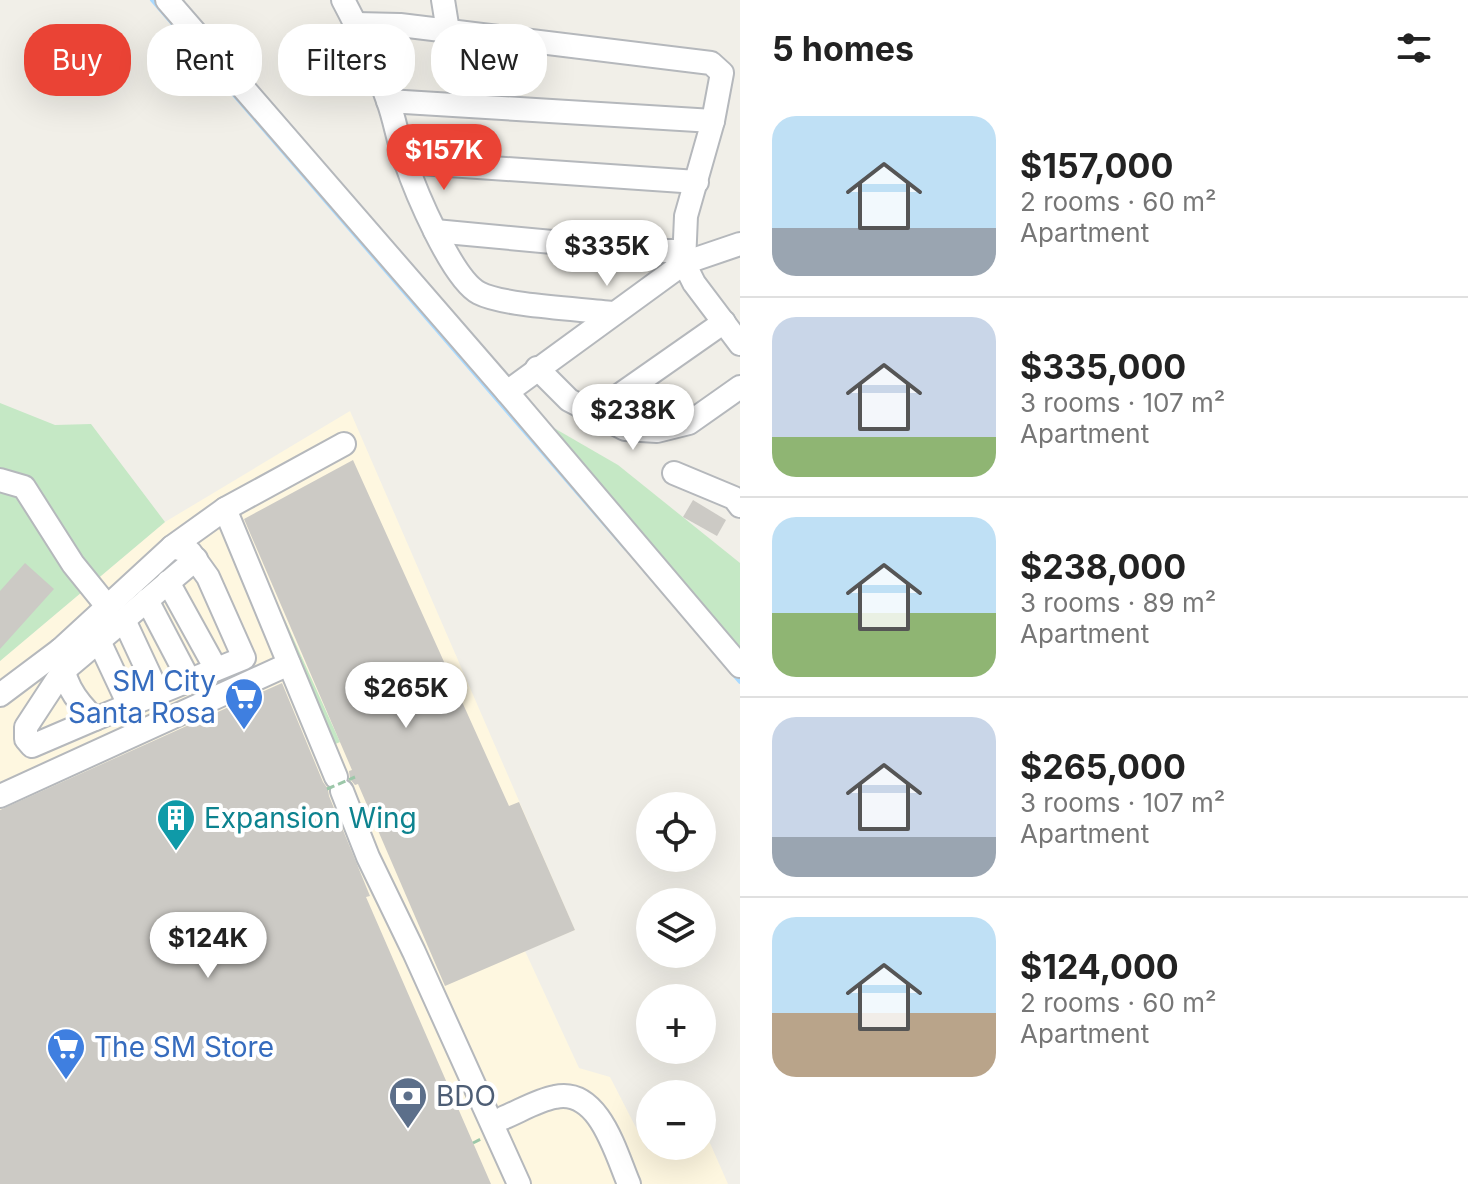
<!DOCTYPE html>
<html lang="en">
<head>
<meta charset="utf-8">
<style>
  :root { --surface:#fff; --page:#f6f6f6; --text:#222; --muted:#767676; --line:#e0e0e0; --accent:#ea4335 }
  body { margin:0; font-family:Inter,sans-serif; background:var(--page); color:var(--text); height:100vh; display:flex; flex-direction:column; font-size:30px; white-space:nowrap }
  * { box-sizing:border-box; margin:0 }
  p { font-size:26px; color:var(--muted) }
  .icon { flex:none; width:44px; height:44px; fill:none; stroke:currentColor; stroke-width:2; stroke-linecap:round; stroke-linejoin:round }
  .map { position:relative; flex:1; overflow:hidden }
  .panel { display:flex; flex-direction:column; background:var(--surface); width:728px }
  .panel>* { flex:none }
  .top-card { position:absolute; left:24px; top:24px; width:596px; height:72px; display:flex; gap:16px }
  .buttons { position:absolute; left:636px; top:792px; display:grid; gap:16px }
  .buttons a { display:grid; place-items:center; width:80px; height:80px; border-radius:50%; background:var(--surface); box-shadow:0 8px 32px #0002; font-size:40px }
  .price { position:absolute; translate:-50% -68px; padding:0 18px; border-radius:28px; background:#fff; color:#222; font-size:26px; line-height:52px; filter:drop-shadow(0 2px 4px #0008) }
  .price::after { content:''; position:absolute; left:50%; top:48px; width:24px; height:18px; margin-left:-12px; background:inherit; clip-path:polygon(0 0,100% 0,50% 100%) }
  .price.active { background:var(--accent); color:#fff }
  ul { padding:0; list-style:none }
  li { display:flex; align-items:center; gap:24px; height:200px; padding:0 32px }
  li+li { border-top:2px solid var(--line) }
  li span { display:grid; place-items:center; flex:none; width:224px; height:160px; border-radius:24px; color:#555 }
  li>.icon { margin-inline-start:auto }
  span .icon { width:96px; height:96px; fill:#fffc; stroke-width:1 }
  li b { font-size:34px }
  h2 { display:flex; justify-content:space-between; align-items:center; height:96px; padding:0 32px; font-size:34px }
  .tag { padding:0 28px; border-radius:32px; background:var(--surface); box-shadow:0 8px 32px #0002; font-size:28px; line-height:72px }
  .tag.active { background:var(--accent); color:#fff }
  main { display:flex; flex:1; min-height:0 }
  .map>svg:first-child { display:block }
  .commercial { fill:#fef7e0 }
  .green { fill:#c5e8c5 }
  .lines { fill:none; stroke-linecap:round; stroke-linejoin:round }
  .stream { stroke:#aadaff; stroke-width:4 }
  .building { fill:#cccac5 }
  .minor-casing { stroke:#b5b8bc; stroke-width:26 }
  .path { stroke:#9cc7a9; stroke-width:3; stroke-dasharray:8 4; stroke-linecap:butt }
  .minor { stroke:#fff; stroke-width:22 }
  .path-bridge { stroke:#9cc7a9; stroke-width:3; stroke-dasharray:8 4; stroke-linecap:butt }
  .labels { text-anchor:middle; stroke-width:8; stroke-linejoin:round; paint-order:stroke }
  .shop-label { font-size:28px; fill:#366cbe; stroke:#fff; text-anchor:end }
  .culture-label { font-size:28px; fill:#0d838f; stroke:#fff; text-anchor:start }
  .service-label { font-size:28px; fill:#4e5e75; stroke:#fff; text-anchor:start }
</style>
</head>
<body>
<main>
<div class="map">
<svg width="740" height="1184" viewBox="0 0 740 1184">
  <rect width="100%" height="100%" fill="#f1efe8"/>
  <!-- commercial -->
  <path class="commercial" d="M 350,411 L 575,930 L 525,951 L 579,1068 L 610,1077 L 647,1149 L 654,1146 L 702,1146 L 702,1125 L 728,1184 L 0,1184 L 0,661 L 165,522 Z"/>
  <!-- green -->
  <g class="green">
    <path d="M 0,403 L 55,425 L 91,424 L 165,522 L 0,661 Z"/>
    <path d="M 528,413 L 618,465 L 740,563 L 740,659 Z"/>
    <path d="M 285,620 L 340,742 L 331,746 L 277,622 Z"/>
  </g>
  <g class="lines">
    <!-- stream -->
    <g class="stream">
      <path d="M 152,0 L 626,549"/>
      <path d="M 645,571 L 665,594"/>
      <path d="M 733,674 L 740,682"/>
    </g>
  </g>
  <!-- building -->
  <g class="building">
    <path d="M 353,460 L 509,806 L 519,802 L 575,930 L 445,986 L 358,784 L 355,785 L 350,779 L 349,771 L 352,770 L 244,519 Z"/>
    <path d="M 693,500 L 726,520 L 717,536 L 683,517 Z"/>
    <path d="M 25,563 L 54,589 L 0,649 L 0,591 Z"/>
    <path d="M 282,683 L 323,782 L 328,789 L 329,796 L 370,896 L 366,897 L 491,1184 L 0,1184 L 0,810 Z"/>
  </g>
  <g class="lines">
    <!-- minor casing -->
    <g class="minor-casing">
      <g id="minor">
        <path d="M 167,0 L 507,392 L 740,666"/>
        <path d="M 343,0 C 360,32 376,66 388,101 C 395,120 398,141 405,160 C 415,190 452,279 479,293 C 504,306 581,309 612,313"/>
        <path d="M 443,0 L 448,31"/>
        <path d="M 356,24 L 400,25 L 711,63 L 722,73 L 713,121 L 686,216 L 684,263 L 694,283 L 740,344"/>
        <path d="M 388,101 L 713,121"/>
        <path d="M 405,162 L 697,182"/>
        <path d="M 435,231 L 648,251 L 684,251"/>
        <path d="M 537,368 L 569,400 L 625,429 L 657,431 L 689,423 L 740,387"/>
        <path d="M 507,392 L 684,263 L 740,244"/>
        <path d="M 594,413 L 724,322"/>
        <path d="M 674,473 L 734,498 L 740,506"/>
        <path d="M 0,480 L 24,487 L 73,564 L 107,606"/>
        <path d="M 225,509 L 344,444"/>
        <path d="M 168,582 L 216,669"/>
        <path d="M 147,600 L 189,680"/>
        <path d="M 124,620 L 158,693"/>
        <path d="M 99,641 L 129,705"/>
        <path d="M 60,650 C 63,681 73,698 95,719 L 244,658 L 208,577 L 190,552 L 172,547"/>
        <path d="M 0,695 L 60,650 L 172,547 L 225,509 L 336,777"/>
        <path d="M 95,719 L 32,746 L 26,739 L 26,727 L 62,672 L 196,559"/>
        <path d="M 342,791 L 368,857 L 414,952 L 519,1184"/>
        <path d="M 0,796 L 289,664"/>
        <path d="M 503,1118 C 520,1111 538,1100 555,1097 C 599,1087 616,1154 629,1184"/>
      </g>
    </g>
    <!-- path -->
    <path class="path" d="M 473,1143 L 481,1139"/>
    <!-- minor -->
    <use href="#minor" class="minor"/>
    <!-- path-bridge -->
    <path class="path-bridge" d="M 327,789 L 355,777"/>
  </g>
  <!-- icons -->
  <defs>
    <g id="supermarket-pin" transform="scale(2)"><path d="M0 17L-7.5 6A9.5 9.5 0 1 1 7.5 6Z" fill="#3f7fe0" stroke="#fff"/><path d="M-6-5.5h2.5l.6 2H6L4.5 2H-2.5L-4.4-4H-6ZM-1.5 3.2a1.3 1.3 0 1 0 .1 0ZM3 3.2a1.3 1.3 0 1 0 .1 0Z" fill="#fff"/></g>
    <g id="building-pin" transform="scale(2)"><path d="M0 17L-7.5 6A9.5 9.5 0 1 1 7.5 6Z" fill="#0f9aa8" stroke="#fff"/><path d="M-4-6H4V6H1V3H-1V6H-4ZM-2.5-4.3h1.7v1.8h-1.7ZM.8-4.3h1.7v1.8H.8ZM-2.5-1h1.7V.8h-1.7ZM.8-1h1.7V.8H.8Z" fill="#fff"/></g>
    <g id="bank-pin" transform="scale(2)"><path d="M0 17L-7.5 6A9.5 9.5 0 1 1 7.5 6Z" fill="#5c6f8a" stroke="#fff"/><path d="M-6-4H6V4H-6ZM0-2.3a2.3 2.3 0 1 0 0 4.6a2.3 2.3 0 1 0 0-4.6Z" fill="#fff"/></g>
  </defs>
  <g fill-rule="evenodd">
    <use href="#supermarket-pin" x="244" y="697"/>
    <use href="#building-pin" x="176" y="818"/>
    <use href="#supermarket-pin" x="66" y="1047"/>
    <use href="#bank-pin" x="408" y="1096"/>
  </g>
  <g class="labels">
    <!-- shop labels -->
    <g class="shop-label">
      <text x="216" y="691">SM City<tspan x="216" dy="32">Santa Rosa</tspan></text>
      <text x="94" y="1057" text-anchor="start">The SM Store</text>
    </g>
    <!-- culture labels -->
    <g class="culture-label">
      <text x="204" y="828">Expansion Wing</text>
    </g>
    <!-- service labels -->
    <g class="service-label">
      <text x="436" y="1106">BDO</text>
    </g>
  </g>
</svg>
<div class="buttons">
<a><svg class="icon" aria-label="locate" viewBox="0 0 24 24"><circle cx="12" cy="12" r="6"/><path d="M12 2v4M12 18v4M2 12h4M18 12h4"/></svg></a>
<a><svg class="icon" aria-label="layers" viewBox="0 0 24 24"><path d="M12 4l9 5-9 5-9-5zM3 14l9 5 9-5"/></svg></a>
<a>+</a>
<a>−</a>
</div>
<b class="price active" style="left:444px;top:192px">$157K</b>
<b class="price" style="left:607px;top:288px">$335K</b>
<b class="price" style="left:633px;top:452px">$238K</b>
<b class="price" style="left:406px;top:730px">$265K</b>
<b class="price" style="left:208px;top:980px">$124K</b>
<div class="top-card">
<a class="tag active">Buy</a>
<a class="tag">Rent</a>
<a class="tag">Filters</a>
<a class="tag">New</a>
</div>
</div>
<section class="panel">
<h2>5 homes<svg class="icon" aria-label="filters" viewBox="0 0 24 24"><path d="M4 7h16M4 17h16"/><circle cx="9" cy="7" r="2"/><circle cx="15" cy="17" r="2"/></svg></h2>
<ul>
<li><span style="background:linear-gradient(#bfe0f5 70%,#9aa5b1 0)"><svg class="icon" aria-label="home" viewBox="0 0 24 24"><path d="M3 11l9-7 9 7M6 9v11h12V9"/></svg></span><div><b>$157,000</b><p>2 rooms · 60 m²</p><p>Apartment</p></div></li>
<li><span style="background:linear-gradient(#c9d6e8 75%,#8fb573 0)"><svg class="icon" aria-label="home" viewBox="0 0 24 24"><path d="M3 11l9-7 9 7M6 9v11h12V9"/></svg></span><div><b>$335,000</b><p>3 rooms · 107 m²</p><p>Apartment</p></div></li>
<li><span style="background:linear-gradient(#bfe0f5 60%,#8fb573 0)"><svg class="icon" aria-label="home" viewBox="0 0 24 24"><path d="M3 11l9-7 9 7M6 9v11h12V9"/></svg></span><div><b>$238,000</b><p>3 rooms · 89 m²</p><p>Apartment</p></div></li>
<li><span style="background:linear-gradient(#c9d6e8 75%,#9aa5b1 0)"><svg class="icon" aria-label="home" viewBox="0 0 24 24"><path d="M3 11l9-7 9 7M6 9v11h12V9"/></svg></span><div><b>$265,000</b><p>3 rooms · 107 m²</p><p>Apartment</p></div></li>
<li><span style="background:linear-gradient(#bfe0f5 60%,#b9a48a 0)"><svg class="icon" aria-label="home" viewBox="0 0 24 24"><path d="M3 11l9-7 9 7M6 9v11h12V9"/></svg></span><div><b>$124,000</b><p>2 rooms · 60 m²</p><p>Apartment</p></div></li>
</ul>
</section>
</main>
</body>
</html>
